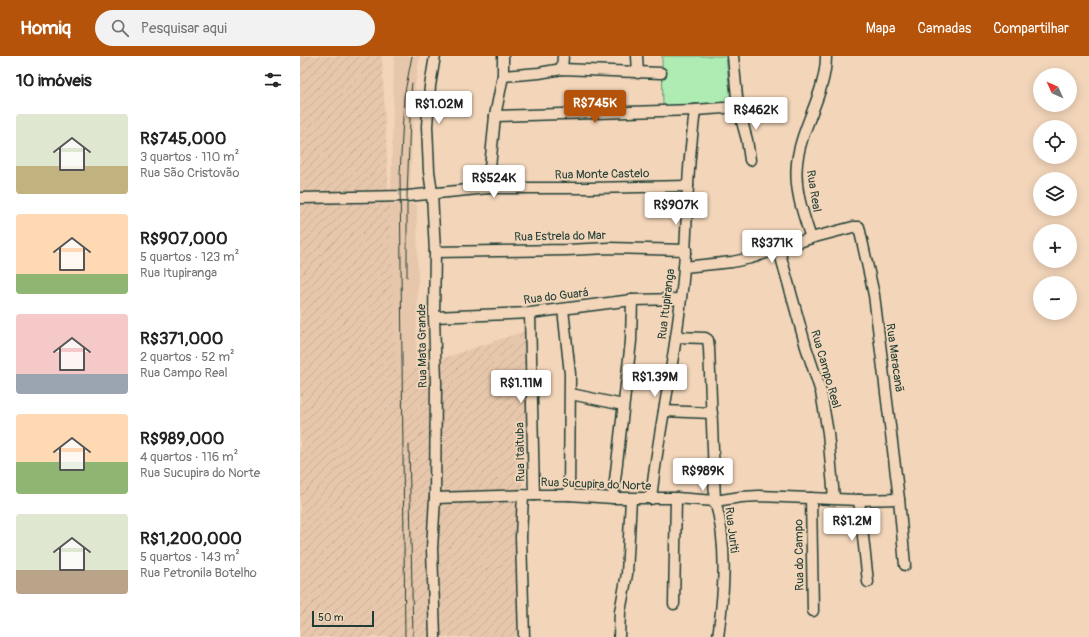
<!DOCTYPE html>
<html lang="pt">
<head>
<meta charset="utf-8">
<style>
  :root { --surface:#fff; --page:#f2f2f2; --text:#222; --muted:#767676; --accent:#b45309 }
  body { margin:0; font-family:Pangolin,sans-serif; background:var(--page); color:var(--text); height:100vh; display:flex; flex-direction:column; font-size:15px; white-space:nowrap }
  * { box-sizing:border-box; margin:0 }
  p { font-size:13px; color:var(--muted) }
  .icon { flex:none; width:22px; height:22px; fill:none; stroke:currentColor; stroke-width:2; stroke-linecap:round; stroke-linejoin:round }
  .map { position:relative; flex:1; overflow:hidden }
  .sheet { display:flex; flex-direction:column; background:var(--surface); width:300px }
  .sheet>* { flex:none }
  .needle { width:26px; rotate:315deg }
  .buttons { position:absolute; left:733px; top:12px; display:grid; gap:8px }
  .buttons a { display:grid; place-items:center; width:44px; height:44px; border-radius:50%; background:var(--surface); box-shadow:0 2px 10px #0003; font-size:20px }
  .scale { position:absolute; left:12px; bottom:10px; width:62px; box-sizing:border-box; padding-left:4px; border:2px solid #1f3d34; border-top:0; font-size:11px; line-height:14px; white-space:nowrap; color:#1f3d34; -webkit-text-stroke:3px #f3d6ba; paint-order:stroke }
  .price { position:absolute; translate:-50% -34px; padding:0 9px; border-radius:4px; background:#fff; color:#222; font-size:13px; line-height:26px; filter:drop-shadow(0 1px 2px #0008) }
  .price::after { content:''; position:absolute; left:50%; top:24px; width:12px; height:9px; margin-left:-6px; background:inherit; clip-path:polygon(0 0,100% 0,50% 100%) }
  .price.selected { background:var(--accent); color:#fff }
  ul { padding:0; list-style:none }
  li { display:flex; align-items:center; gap:12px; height:100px; padding:0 16px }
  li span { display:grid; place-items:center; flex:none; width:112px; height:80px; border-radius:4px; color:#555 }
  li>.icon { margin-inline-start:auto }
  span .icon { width:48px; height:48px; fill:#fffc; stroke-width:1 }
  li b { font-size:17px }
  h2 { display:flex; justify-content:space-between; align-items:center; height:48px; padding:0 16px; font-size:17px }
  header { display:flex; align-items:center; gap:24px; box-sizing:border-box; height:56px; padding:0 20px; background:var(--accent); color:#fff }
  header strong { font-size:19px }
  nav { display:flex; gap:22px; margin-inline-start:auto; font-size:14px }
  .search { width:280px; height:36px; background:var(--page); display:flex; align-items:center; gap:10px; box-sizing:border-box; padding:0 14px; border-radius:22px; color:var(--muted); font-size:15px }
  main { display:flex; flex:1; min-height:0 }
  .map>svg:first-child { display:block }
  .built { fill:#e7c7ac }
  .industrial { fill:url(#industrial-furrows) }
  .garden { fill:#afecb3; stroke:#679474 }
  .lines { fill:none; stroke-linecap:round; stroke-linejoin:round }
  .minor-casing { stroke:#1f3d34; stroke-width:13 }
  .minor { stroke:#f3d6ba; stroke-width:10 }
  .tram { stroke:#1f3d34; stroke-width:1 }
  .labels { text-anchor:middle; stroke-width:3.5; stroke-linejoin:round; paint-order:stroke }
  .street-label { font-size:12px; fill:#1f3d34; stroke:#f3d6ba }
</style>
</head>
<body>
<header>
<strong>Homiq</strong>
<div class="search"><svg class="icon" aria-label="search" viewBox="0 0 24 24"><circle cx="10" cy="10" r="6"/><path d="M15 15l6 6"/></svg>Pesquisar aqui</div>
<nav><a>Mapa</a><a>Camadas</a><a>Compartilhar</a></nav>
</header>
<main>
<section class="sheet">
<h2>10 imóveis<svg class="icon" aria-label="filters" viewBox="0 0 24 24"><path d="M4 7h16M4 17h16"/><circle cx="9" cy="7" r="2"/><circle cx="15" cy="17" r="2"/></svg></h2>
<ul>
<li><span style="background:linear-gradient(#dfe7d0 65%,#c2b280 0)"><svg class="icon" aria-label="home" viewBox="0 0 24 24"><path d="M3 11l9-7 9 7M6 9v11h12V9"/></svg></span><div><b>R$745,000</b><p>3 quartos · 110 m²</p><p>Rua São Cristovão</p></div></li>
<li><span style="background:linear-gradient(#ffd9b3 75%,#8fb573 0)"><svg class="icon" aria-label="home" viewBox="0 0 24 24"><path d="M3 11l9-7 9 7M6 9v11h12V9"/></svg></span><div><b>R$907,000</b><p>5 quartos · 123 m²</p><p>Rua Itupiranga</p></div></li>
<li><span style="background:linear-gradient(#f6c9c9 75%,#9aa5b1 0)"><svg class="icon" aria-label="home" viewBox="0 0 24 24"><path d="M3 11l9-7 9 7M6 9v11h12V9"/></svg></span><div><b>R$371,000</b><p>2 quartos · 52 m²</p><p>Rua Campo Real</p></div></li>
<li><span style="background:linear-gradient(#ffd9b3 60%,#8fb573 0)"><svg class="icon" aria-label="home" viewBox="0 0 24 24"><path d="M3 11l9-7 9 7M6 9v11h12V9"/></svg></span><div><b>R$989,000</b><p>4 quartos · 116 m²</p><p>Rua Sucupira do Norte</p></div></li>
<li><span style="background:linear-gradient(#dfe7d0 70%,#b9a48a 0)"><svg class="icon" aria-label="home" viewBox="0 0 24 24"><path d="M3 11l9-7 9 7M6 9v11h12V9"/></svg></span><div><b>R$1,200,000</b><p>5 quartos · 143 m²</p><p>Rua Petronila Botelho</p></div></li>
</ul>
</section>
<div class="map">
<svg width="789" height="581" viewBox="0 0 789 581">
  <defs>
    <pattern id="industrial-furrows" width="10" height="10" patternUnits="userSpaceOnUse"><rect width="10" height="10" fill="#e7c7ac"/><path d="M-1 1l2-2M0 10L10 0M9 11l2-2" fill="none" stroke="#c6ac95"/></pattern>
  </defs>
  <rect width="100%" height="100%" fill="#f3d6ba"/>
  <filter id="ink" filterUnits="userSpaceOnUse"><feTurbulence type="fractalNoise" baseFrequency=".025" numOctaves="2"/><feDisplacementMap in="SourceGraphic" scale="8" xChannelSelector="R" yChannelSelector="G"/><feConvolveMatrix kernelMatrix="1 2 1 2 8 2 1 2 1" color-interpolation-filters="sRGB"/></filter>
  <g filter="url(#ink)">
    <!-- built -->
    <g class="built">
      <path d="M 95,0 L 120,0 L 114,36 L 110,134 L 91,135 L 94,3 Z"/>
      <path d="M 80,148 L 117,148 L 118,227 L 115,334 L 87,581 Z"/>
    </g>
    <!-- industrial -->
    <path class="industrial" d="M 0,0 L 82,0 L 89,146 L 90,146 L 96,318 L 231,273 L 221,451 L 228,581 L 0,581 Z"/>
    <!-- garden -->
    <path class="garden" d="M 362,0 L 426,0 L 431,46 L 363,50 Z"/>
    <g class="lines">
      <!-- minor casing -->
      <g class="minor-casing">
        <g id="minor">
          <path d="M 337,0 L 338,17"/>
          <path d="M 433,0 L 438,51 L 447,84 L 450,104"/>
          <path d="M 262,13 L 263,0"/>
          <path d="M 203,20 L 239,17 L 262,13 L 361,17"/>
          <path d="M 195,60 L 395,54 L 438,51"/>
          <path d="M 188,132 L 195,60 L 203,20 L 203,0"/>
          <path d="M 0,142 L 107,140 L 188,132 L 290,132 L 388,130"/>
          <path d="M 511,182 C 503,158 494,133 497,107 C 501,70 526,38 526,0"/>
          <path d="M 479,194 L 506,291 L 521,336 L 528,377 L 534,442"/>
          <path d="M 135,196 L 267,194 L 309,192 L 386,194"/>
          <path d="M 384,211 L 432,206 L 451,202 L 511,182 L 553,171 L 559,171 L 574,239 L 599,443 L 605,509"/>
          <path d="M 263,253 L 270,318 L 269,439"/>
          <path d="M 230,257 L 234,439"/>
          <path d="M 134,261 L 230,257 L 332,244 L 381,243"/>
          <path d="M 376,281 L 405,282 L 408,284 L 409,292 L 415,445 C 428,488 424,536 418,581"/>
          <path d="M 271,338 L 323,349"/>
          <path d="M 364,355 L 412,357"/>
          <path d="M 223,439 L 221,481 L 224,581"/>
          <path d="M 135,442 L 234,439 L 269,439 L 313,442 L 376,442 L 415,445 L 441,441 L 459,440 L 559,444 L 599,443"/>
          <path d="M 313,442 L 331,285 L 332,244"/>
          <path d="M 511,442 L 513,555"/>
          <path d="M 351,443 C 358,376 374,310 381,242 C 386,205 386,167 388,130 C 389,105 392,80 395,54"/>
          <path d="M 559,444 L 568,526"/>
          <path d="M 374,548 L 376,442"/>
          <path d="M 135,581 L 132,493 L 135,442 L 136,327 L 134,261 L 135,196 L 132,137 L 129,115 L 127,70 L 130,30 L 135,0"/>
          <path d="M 319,581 L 320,556 L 327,518 L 331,443"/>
        </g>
      </g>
      <!-- minor -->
      <use href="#minor" class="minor"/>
      <!-- tram -->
      <g class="tram">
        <path d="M 107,221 L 107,140 L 111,36 L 112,27"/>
        <path d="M 109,389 L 113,581"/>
        <path d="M 105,581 L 100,119 L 104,41 L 112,0"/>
      </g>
    </g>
  </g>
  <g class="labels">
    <!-- street labels -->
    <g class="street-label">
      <text transform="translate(302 118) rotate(-1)" y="4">Rua Monte Castelo</text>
      <text transform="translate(514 135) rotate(81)" y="4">Rua Real</text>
      <text transform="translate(260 180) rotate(-1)" y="4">Rua Estrela do Mar</text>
      <text transform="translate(256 240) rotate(-7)" y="4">Rua do Guará</text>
      <text transform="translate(366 248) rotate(-83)" y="4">Rua Itupiranga</text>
      <text transform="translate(122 290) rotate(-91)" y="4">Rua Mata Grande</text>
      <text transform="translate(595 302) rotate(82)" y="4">Rua Maracanã</text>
      <text transform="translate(526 313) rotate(74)" y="4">Rua Campo Real</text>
      <text transform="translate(220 396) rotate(-91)" y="4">Rua Itaituba</text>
      <text transform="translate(296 428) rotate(2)" y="4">Rua Sucupira do Norte</text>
      <text transform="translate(432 474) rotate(83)" y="4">Rua Juriti</text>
      <text transform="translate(499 499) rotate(-91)" y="4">Rua do Campo</text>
    </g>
  </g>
</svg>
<div class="buttons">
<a><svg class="needle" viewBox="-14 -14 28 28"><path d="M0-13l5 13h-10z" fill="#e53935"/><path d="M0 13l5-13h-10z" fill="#767676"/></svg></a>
<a><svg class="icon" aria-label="locate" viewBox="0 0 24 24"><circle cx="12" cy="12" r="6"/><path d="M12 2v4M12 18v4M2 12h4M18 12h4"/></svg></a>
<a><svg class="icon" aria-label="layers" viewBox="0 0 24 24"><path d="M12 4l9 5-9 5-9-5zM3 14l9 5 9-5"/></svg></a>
<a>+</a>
<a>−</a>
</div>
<div class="scale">50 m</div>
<b class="price selected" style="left:295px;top:68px">R$745K</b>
<b class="price" style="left:139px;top:69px">R$1.02M</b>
<b class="price" style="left:456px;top:75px">R$462K</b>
<b class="price" style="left:194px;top:143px">R$524K</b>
<b class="price" style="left:376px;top:170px">R$907K</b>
<b class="price" style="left:472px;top:208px">R$371K</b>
<b class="price" style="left:355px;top:342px">R$1.39M</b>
<b class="price" style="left:221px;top:348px">R$1.11M</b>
<b class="price" style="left:403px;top:436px">R$989K</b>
<b class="price" style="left:552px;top:486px">R$1.2M</b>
</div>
</main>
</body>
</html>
